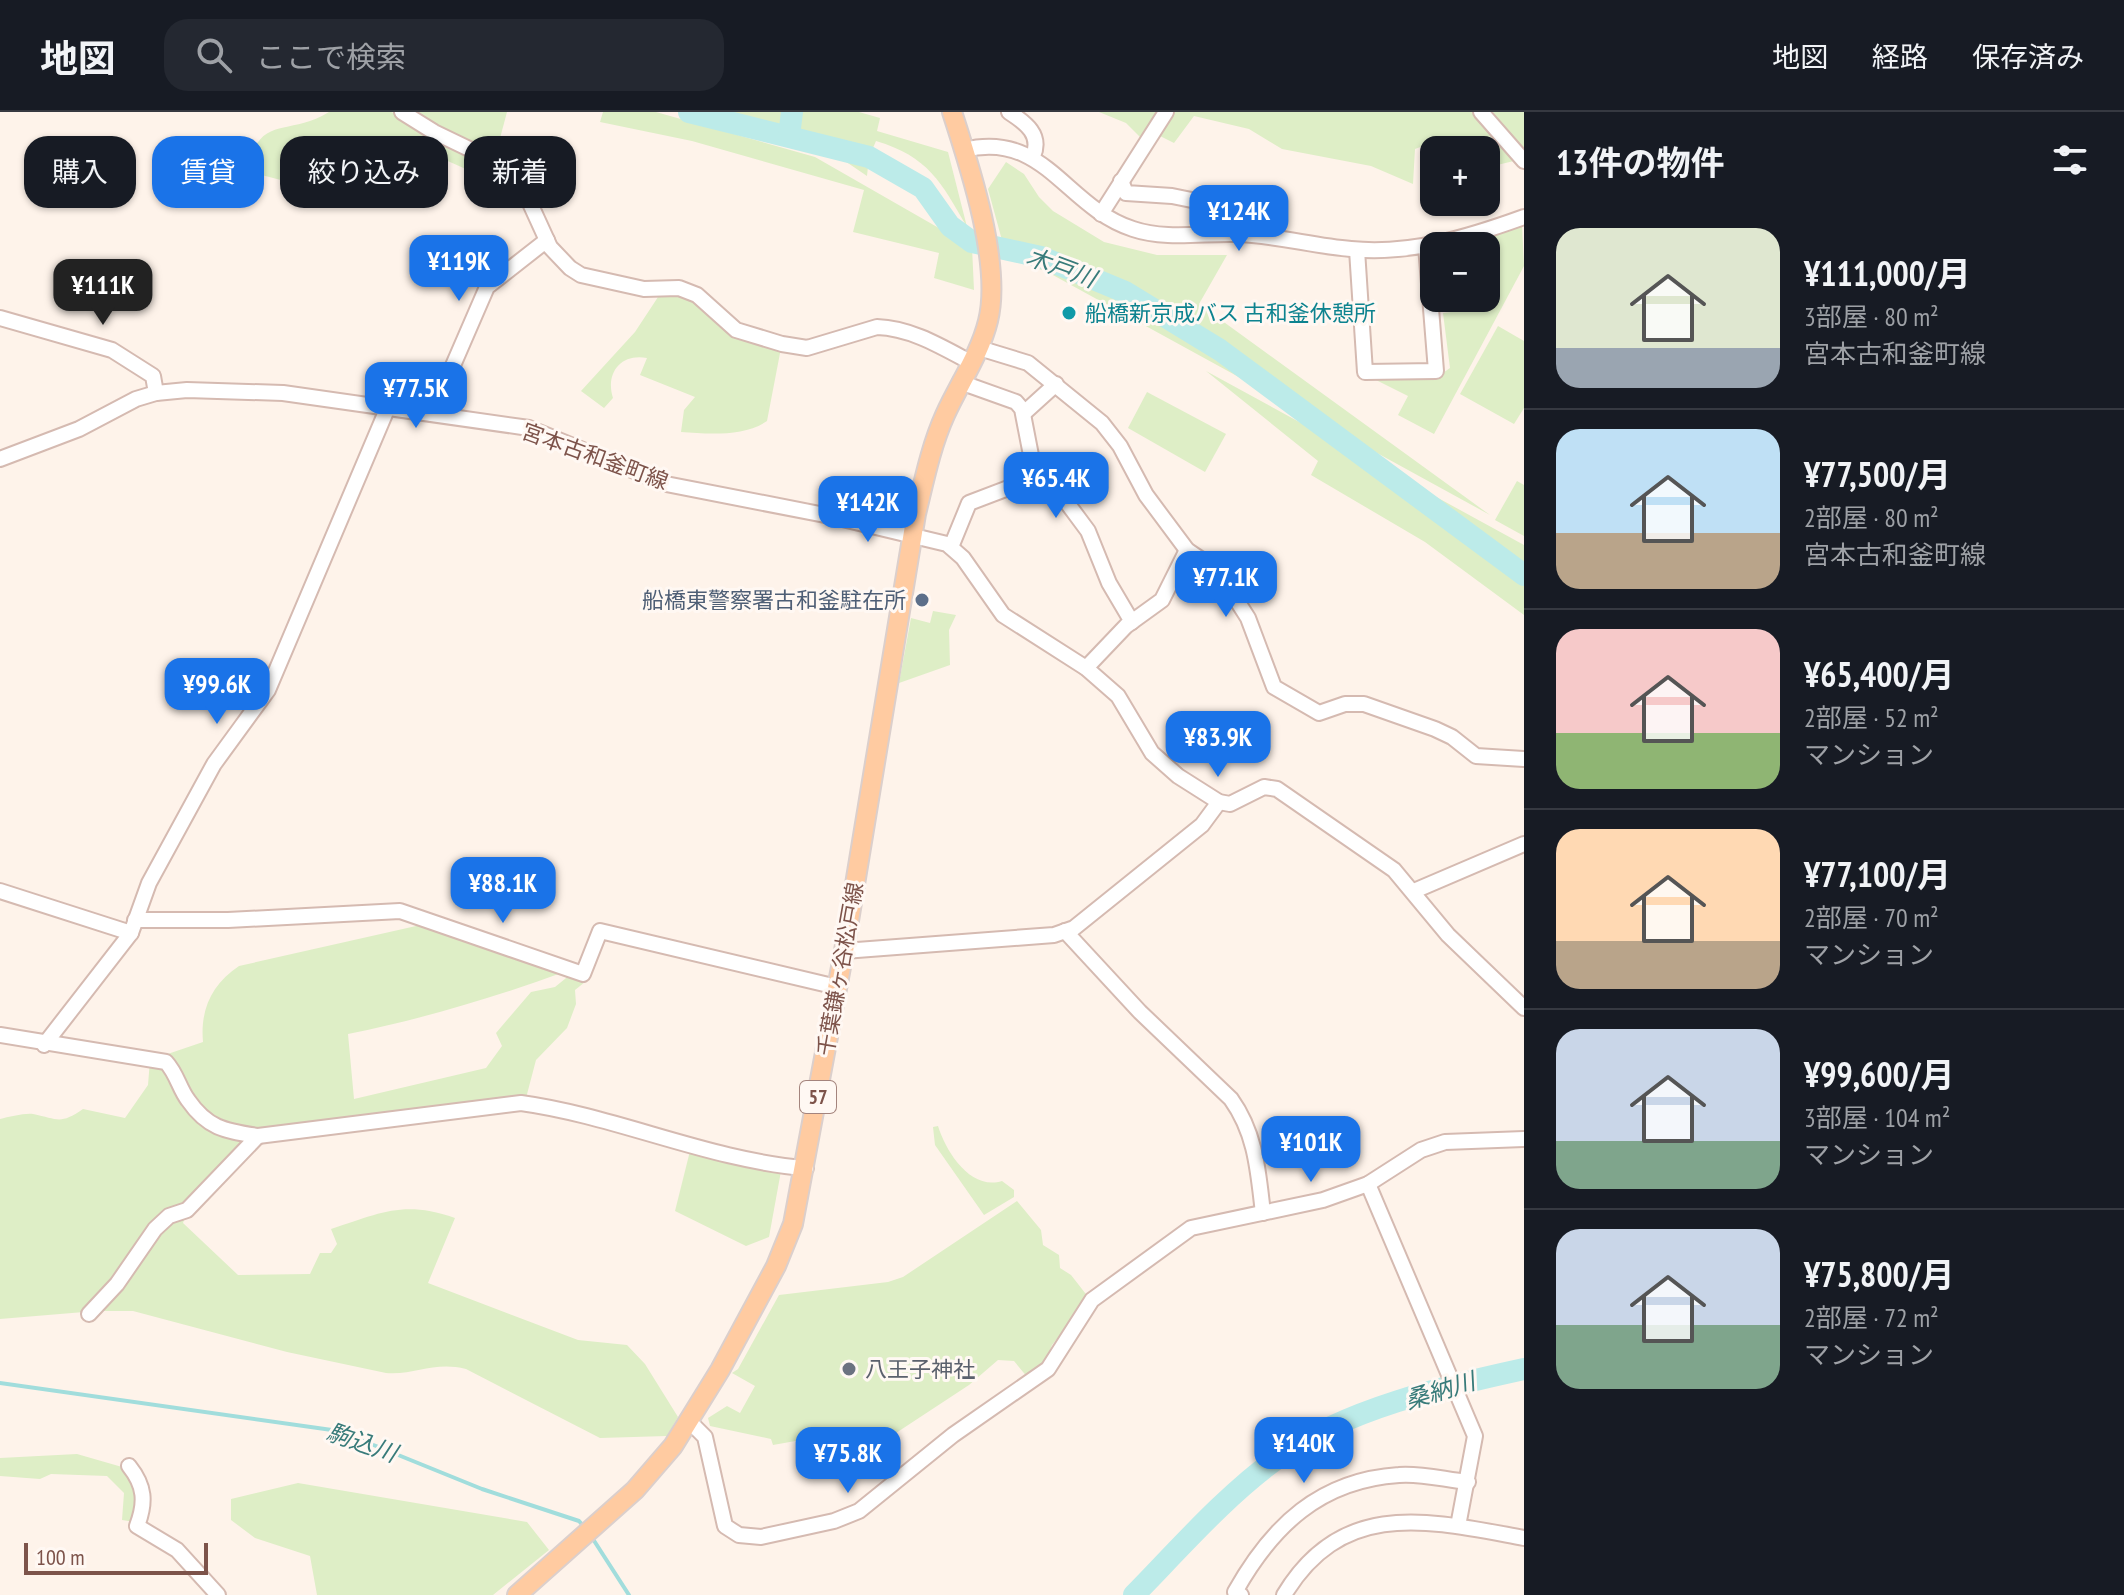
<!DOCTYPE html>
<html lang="ja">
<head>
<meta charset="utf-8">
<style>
  :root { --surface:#171b24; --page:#242831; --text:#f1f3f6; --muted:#9ea1a6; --line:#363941; --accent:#1a73e8 }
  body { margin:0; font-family:"PT Sans Narrow","Noto Sans JP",sans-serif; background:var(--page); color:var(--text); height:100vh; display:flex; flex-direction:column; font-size:30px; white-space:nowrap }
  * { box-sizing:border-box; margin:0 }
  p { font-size:26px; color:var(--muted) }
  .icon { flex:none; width:44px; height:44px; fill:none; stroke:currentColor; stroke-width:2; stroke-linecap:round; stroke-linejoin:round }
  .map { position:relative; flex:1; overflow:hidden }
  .details { display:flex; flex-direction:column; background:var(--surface); width:600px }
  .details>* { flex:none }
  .top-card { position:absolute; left:24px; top:24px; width:760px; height:72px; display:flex; gap:16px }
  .tools { position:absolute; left:1420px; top:24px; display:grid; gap:16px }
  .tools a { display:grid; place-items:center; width:80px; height:80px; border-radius:16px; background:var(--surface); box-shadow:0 2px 6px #0004; font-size:40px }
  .scale { position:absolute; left:24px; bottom:20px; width:184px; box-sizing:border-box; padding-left:8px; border:4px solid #7d534a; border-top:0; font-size:22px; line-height:28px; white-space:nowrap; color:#7d534a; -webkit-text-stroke:6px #fff8f3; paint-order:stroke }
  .price { position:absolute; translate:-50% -68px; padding:0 18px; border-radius:16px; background:var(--accent); color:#fff; font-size:26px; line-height:52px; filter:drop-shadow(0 2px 4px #0008) }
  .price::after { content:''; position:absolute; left:50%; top:48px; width:24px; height:18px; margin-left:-12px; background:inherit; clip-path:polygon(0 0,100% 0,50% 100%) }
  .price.selected { background:#222; color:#fff }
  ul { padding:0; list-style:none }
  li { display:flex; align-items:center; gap:24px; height:200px; padding:0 32px }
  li+li { border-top:2px solid var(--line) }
  li span { display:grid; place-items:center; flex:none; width:224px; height:160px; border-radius:24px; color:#555 }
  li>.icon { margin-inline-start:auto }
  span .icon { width:96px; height:96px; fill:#fffc; stroke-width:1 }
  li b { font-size:34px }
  h2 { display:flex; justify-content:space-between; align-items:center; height:96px; padding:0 32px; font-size:34px }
  .pill { padding:0 28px; border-radius:24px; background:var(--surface); box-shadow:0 2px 6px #0004; font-size:28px; line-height:72px }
  .pill.selected { background:var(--accent); color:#fff }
  header { display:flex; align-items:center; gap:48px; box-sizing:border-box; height:112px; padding:0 40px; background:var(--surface); border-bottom:2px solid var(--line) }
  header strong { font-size:38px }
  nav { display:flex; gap:44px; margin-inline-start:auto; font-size:28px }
  .search { width:560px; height:72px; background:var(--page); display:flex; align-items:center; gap:20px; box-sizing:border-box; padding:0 28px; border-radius:24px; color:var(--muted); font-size:30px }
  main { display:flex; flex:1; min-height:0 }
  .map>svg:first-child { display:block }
  .green { fill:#deeec6 }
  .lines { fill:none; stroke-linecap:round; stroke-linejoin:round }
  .stream { stroke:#a1dddc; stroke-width:4 }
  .river { stroke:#bcebe9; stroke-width:22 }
  .minor-casing { stroke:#d5bab1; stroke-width:18 }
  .major-casing { stroke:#dbcfcc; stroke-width:22 }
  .minor { stroke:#fff; stroke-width:14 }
  .major { stroke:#ffcba1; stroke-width:18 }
  .culture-dot { fill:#0f9aa8; stroke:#fff8f3; stroke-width:3 }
  .service-dot { fill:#5c6f8a; stroke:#fff8f3; stroke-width:3 }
  .worship-dot { fill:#6b7280; stroke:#fff8f3; stroke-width:3 }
  .labels { text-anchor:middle; stroke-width:6; stroke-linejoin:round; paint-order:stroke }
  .shield { fill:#fff8f3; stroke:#a4847d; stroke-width:2 }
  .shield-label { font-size:20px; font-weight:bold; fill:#7d534a }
  .culture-label { font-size:22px; fill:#0d838f; stroke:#fff8f3; text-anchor:start }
  .street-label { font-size:22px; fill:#7d534a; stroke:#fff8f3 }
  .service-label { font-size:22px; fill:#4e5e75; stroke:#fff8f3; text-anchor:end }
  .worship-label { font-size:22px; fill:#5b616d; stroke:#fff8f3; text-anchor:start }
  .water-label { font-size:24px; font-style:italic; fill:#387b7a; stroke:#fff8f3 }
</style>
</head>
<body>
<header>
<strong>地図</strong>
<div class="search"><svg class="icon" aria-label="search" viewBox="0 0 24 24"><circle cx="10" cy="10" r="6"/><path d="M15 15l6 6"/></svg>ここで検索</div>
<nav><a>地図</a><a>経路</a><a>保存済み</a></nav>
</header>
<main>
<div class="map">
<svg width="1524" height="1483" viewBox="0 0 1524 1483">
  <rect width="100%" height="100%" fill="#fef3ea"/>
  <!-- green -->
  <g class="green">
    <path d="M 329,0 C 349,0 373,0 391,0 C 426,8 491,54 518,77 L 506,78 C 469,57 361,0 327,48 C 322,56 321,69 319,78 L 246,59 C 261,0 286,26 329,0 Z"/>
    <path d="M 414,0 L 507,0 L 495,45 Z"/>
    <path d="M 603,0 L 656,0 L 815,45 L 972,135 L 974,178 L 934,166 L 939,141 L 853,120 L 864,78 L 692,29 L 600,10 Z"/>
    <path d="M 694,0 L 786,0 L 783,24 Z"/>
    <path d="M 796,0 L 859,0 L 880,6 L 877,19 L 948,40 L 967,115 C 941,70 929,45 876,29 L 869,45 L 867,64 L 820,32 L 791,28 Z"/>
    <path d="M 1099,0 L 1156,0 L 1143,28 L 1126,11 Z"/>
    <path d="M 1175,0 L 1478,0 L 1518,48 L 1493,54 L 1492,79 L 1486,80 L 1486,38 L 1449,38 L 1447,25 L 1415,37 L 1413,72 L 1371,54 L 1282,37 L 1249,17 L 1194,4 L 1174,31 L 1160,24 Z"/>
    <path d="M 1486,0 L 1524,0 L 1524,46 Z"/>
    <path d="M 1006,50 L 1024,62 L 1039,85 L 1053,99 L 1104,130 L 1157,143 L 1227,143 L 1199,192 L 1490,403 L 1051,162 L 1006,143 L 988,77 Z"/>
    <path d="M 1522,113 L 1524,154 L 1434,322 L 1398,303 L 1408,284 L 1366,263 L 1440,263 L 1450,256 L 1443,201 L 1474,197 L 1477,186 L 1486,186 L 1485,124 Z"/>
    <path d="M 678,178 L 781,236 L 767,309 C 744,325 708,322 681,320 L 684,298 L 695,285 L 640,263 L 647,246 C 621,241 605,261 613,286 L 604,296 L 581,279 L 635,220 L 660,182 Z"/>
    <path d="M 1498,214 L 1524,229 L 1524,296 L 1514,312 L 1460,282 Z"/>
    <path d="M 1206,259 L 1524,433 L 1524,503 L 1425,430 L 1311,363 L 1318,349 Z"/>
    <path d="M 1147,280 L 1226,322 L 1205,360 L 1128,316 Z"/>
    <path d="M 1517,369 L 1524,373 L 1524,424 L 1495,408 Z"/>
    <path d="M 933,499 L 956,503 L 949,518 L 950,553 L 899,571 L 911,506 L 930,511 Z"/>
    <path d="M 425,812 L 564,860 C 493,886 422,907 348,922 L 354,987 L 486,956 L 502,934 L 496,921 L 531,880 L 555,875 L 571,862 L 587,859 L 585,870 L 575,878 L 576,892 L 567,916 L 536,948 L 526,986 L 259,1019 L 187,1100 L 183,1111 L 238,1163 L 310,1162 L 320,1141 L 331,1141 L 337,1132 L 331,1117 C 381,1101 403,1088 455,1106 L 428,1171 L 578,1228 L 627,1233 L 645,1252 L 678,1305 L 667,1324 L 600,1326 L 466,1257 C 434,1249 417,1263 386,1261 L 287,1240 L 133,1199 L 96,1199 L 0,1207 L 0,1007 C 9,1005 24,1001 33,1002 C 58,1007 60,1013 83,997 L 125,1006 L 148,973 L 150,948 L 203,930 C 200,897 212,872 239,854 Z"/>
    <path d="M 938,1014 C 946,1040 971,1079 1002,1069 L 1014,1078 L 1014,1085 L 984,1103 L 935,1033 L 933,1015 Z"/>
    <path d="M 691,1035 L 781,1059 L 769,1125 L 746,1134 L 675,1099 Z"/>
    <path d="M 1017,1089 L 1041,1118 L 1043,1133 L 1059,1143 L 1060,1156 L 1071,1163 L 1089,1186 L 1052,1233 L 1044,1253 L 1028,1266 L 1014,1249 L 998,1248 L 969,1273 L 896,1321 L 858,1334 L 825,1337 L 814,1341 L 801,1328 L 773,1333 L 771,1327 L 710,1314 L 708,1306 L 727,1294 L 740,1301 L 755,1274 L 732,1261 L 738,1257 L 779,1183 L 888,1170 L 903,1165 Z"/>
    <path d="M 77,1342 L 129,1357 L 139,1370 L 135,1410 L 122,1408 L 124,1381 L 107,1364 L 51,1362 L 40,1367 L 0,1364 L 0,1346 Z"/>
    <path d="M 298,1371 L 527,1410 L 549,1438 L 493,1483 L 317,1483 L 310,1444 L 255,1426 L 231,1408 L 231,1387 Z"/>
  </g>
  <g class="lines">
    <!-- stream -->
    <g class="stream">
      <path d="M 0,1271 L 339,1319 L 482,1377 L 579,1409 L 586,1417"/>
      <path d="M 591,1424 L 629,1483"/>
    </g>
    <!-- river -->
    <g class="river">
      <path d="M 689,0 L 869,45 L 923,76 L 950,114 L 972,130 L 1041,145 L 1125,180 L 1220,238 L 1524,463"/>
      <path d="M 789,24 L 792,0"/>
      <path d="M 1134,1483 C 1180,1436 1225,1384 1279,1345 C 1345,1297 1446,1274 1524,1257"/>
    </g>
    <!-- minor casing -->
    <g class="minor-casing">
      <g id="minor">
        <path d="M 402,0 L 434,20 L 490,47 L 515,66 L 524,78 L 550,135 L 570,156 L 581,163 L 644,177 L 679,176 L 697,183 L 736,218 L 782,232 L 807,236 L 877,215 C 911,216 942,235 972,251"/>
        <path d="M 1009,0 C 1026,11 1042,23 1033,44"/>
        <path d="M 1481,0 L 1524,49"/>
        <path d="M 964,38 C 1045,18 1065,95 1133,117 C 1165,128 1203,121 1236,122 C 1275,123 1313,134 1351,137 C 1410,143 1469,125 1524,105"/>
        <path d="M 1121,69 L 1126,81 L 1172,84 L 1216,93 L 1267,122"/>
        <path d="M 1101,102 L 1166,0"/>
        <path d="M 1357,138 L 1365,260 L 1436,259 L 1426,134"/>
        <path d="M 0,206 L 112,238 L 153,264 L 156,281"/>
        <path d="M 979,236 L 1028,251 L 1102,311 L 1120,334 L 1146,383 L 1187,438 L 1218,459 L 1248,506 L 1274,575 L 1319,601 L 1345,592 L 1364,592 L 1435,617 L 1452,625 L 1476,644 L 1524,647"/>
        <path d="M 960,270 L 1016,290 L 1022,297 L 1035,364"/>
        <path d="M 1024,301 L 1056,272"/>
        <path d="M 432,302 L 487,175 L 547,128"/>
        <path d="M 0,347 L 79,317 L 136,287 L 156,281 L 187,278 L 283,281 L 529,316 L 666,372 L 830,404 L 947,432 L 963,446 L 1003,503 L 1086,556 L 1118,584 L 1152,641 L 1178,664 L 1219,690 L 1230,692 L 1264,675 L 1277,677 L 1394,758 L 1448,823 L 1524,896"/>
        <path d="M 951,435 L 969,391 L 1037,365 L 1062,384 L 1088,419 L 1109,471 L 1132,510"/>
        <path d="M 1086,556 L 1126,514 L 1162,488 L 1187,438"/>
        <path d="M 0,779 L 131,821"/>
        <path d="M 1414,779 L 1524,732"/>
        <path d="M 135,808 L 228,808 L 400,799 L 583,862 L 600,819 L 837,875"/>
        <path d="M 1065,819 L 1140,900 L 1231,987 C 1256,1022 1258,1059 1263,1101"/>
        <path d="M 844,839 L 1054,823 L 1074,816 L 1202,713 L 1219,690"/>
        <path d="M 0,923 L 166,950 C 177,962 179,976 188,988 C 208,1017 226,1019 258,1024 L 521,991 C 616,1004 711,1049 806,1056"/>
        <path d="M 44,933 L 131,821 L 149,771 L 214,652 L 268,578 L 388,295"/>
        <path d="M 1368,1072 L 1475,1324 L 1458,1414"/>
        <path d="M 89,1202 L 117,1172 L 155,1117 L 169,1104 L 187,1098 L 258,1024"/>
        <path d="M 690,1310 L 705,1325 L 725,1414 L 739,1423 L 761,1425 L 834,1409 L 859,1399 L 953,1323 L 1048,1257 L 1092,1188 L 1191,1116 L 1323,1088 L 1368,1072 L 1421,1038 L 1445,1030 L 1524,1027"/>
        <path d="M 129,1354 C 145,1374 146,1390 137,1414 L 177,1438 L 218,1483"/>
        <path d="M 1241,1483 L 1235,1480 C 1272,1414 1320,1368 1399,1363 C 1421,1361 1446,1368 1468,1370"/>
        <path d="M 1284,1483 C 1343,1385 1431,1409 1524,1426"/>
      </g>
    </g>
    <!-- major casing -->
    <g class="major-casing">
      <path id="major" d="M 517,1483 L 635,1378 L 673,1334 L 720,1258 L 776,1154 L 793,1112 L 844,839 L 916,402 C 924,369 931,334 945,303 C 959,272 980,242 988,209 C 1002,153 970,55 952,0"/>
    </g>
    <!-- minor -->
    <use href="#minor" class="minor"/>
    <!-- major -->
    <use href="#major" class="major"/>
  </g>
  <!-- markers -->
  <circle class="culture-dot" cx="1069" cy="201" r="8"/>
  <circle class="service-dot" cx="922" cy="488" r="8"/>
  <circle class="worship-dot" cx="849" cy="1257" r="8"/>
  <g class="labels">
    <!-- shield labels -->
    <rect class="shield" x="800" y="969" width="36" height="32" rx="6"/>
    <g class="shield-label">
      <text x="818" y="992">57</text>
    </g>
    <!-- culture labels -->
    <g class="culture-label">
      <text x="1085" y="209">船橋新京成バス 古和釜休憩所</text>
    </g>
    <!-- street labels -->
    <g class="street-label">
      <text transform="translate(595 344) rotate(20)" y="8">宮本古和釜町線</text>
      <text transform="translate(840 857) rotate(-80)" y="8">千葉鎌ヶ谷松戸線</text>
    </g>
    <!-- service labels -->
    <g class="service-label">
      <text x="906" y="496">船橋東警察署古和釜駐在所</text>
    </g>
    <!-- worship labels -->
    <g class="worship-label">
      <text x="865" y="1265">八王子神社</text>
    </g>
    <!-- water labels -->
    <g class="water-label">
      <text transform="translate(1061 156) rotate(20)" y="8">木戸川</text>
      <text transform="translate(1440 1279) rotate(-17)" y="8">桑納川</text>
      <text transform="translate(362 1331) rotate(19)" y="8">駒込川</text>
    </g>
  </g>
</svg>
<div class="tools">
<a>+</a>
<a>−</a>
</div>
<div class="scale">100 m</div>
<b class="price" style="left:1239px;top:141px">¥124K</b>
<b class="price" style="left:459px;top:191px">¥119K</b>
<b class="price selected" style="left:103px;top:215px">¥111K</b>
<b class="price" style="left:416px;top:318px">¥77.5K</b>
<b class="price" style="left:1056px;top:408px">¥65.4K</b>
<b class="price" style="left:868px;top:432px">¥142K</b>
<b class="price" style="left:1226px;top:507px">¥77.1K</b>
<b class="price" style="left:217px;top:614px">¥99.6K</b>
<b class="price" style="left:1218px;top:667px">¥83.9K</b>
<b class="price" style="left:503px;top:813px">¥88.1K</b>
<b class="price" style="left:1311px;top:1072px">¥101K</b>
<b class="price" style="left:1304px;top:1373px">¥140K</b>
<b class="price" style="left:848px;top:1383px">¥75.8K</b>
<div class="top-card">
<a class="pill">購入</a>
<a class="pill selected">賃貸</a>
<a class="pill">絞り込み</a>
<a class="pill">新着</a>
</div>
</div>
<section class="details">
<h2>13件の物件<svg class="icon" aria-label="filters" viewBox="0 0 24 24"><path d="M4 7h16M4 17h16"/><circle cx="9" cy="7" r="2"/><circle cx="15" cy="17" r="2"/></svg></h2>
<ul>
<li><span style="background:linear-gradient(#dfe7d0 75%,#9aa5b1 0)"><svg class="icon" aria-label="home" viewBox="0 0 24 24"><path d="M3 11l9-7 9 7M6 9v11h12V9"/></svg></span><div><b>¥111,000/月</b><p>3部屋 · 80 m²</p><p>宮本古和釜町線</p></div></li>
<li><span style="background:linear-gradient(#bfe0f5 65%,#b9a48a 0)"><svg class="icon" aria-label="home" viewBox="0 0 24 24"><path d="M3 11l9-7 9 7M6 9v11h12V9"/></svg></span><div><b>¥77,500/月</b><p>2部屋 · 80 m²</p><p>宮本古和釜町線</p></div></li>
<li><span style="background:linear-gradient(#f6c9c9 65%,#8fb573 0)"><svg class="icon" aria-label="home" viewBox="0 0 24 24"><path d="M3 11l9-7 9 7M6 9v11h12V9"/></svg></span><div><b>¥65,400/月</b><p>2部屋 · 52 m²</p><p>マンション</p></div></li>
<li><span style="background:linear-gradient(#ffd9b3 70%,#b9a48a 0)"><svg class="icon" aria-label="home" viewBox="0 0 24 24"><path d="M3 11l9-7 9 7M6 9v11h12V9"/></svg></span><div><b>¥77,100/月</b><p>2部屋 · 70 m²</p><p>マンション</p></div></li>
<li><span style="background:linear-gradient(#c9d6e8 70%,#7fa58c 0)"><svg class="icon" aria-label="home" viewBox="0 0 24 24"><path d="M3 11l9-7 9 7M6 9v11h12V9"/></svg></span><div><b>¥99,600/月</b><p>3部屋 · 104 m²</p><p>マンション</p></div></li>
<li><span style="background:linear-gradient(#c9d6e8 60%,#7fa58c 0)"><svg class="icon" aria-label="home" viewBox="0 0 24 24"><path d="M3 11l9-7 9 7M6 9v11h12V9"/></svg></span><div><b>¥75,800/月</b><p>2部屋 · 72 m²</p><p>マンション</p></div></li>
</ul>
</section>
</main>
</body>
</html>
